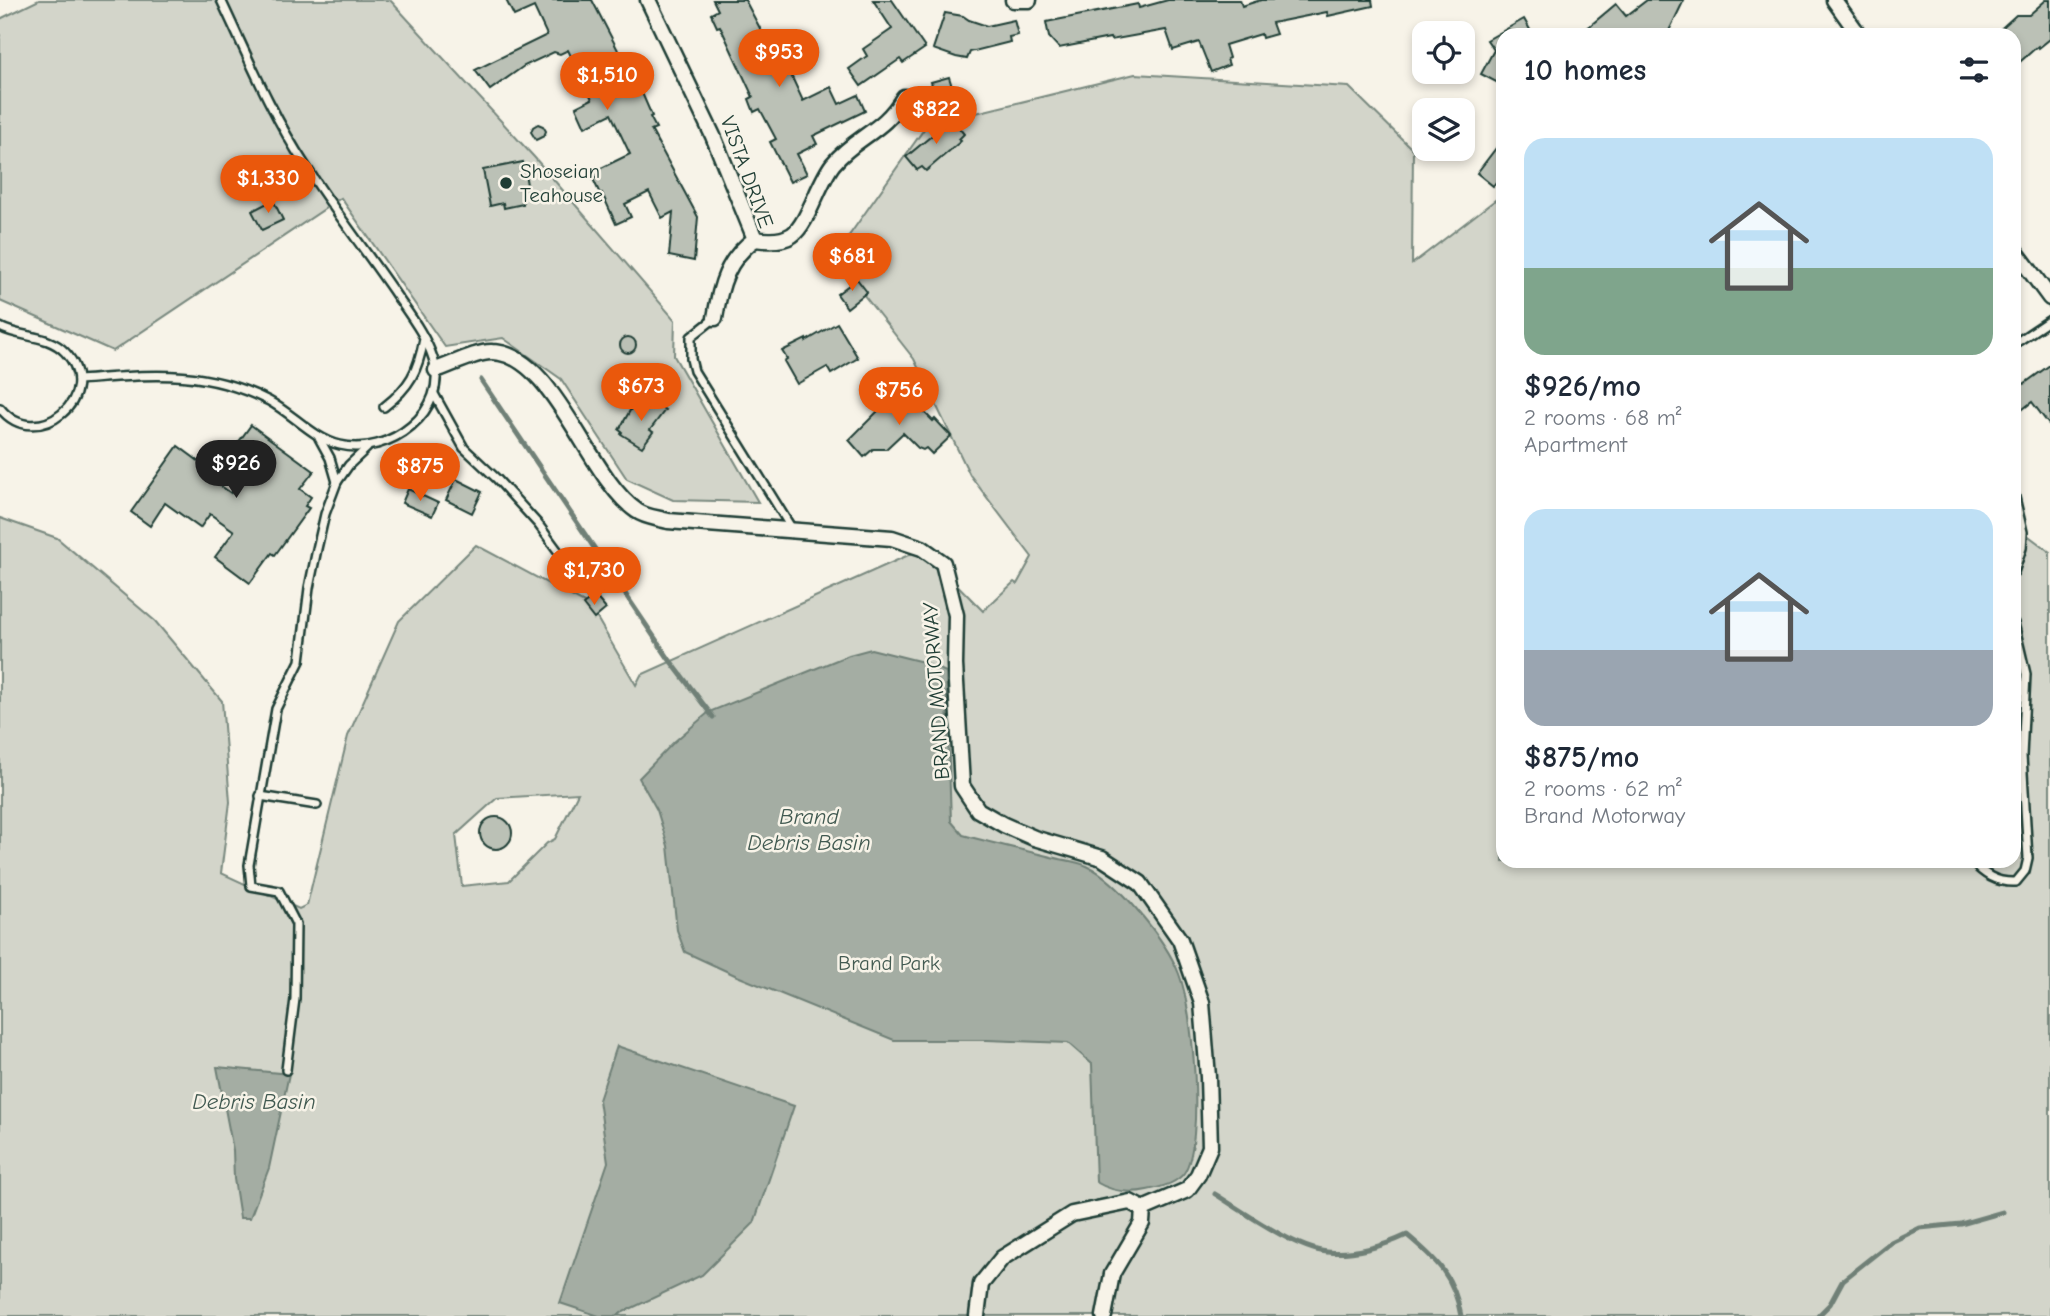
<!DOCTYPE html>
<html lang="en">
<head>
<meta charset="utf-8">
<style>
  :root { --surface:#fff; --page:#f6f6f7; --text:#1f2937; --muted:#747a83; --accent:#ea580c }
  body { margin:0; font-family:"Comic Neue",sans-serif; background:var(--page); color:var(--text); height:100vh; display:flex; flex-direction:column; font-size:26px; white-space:nowrap }
  * { box-sizing:border-box; margin:0 }
  p { font-size:23px; color:var(--muted) }
  .icon { flex:none; width:38px; height:38px; fill:none; stroke:currentColor; stroke-width:2; stroke-linecap:round; stroke-linejoin:round }
  .map { position:relative; flex:1; overflow:hidden }
  .side { position:absolute; left:1496px; top:28px; width:525px; height:840px; display:flex; flex-direction:column; background:var(--surface); border-radius:21px; box-shadow:0 4px 10px #0003 }
  .side>* { flex:none }
  .tools { position:absolute; left:1412px; top:21px; display:grid; gap:14px }
  .tools a { display:grid; place-items:center; width:63px; height:63px; border-radius:14px; background:var(--surface); box-shadow:0 4px 10px #0003; font-size:35px }
  .price { position:absolute; translate:-50% -60px; padding:0 16px; border-radius:24px; background:var(--accent); color:#fff; font-size:23px; line-height:46px; filter:drop-shadow(0 2px 4px #0008) }
  .price::after { content:''; position:absolute; left:50%; top:42px; width:21px; height:16px; margin-left:-10px; background:inherit; clip-path:polygon(0 0,100% 0,50% 100%) }
  .price.active { background:#222; color:#fff }
  ul { padding:0; list-style:none }
  li { display:grid; align-content:center; gap:14px; height:371px; padding:0 28px }
  li span { display:grid; place-items:center; height:217px; border-radius:21px; color:#555 }
  li>.icon { margin-inline-start:auto }
  span .icon { width:126px; height:126px; fill:#fffc; stroke-width:1 }
  li b { font-size:30px }
  h2 { display:flex; justify-content:space-between; align-items:center; height:84px; padding:0 28px; font-size:30px }
  .map>svg:first-child { display:block }
  .green { fill:#d3d5ca; stroke:#79897f; stroke-width:2; fill-rule:evenodd }
  .water { fill:#a4ada3; stroke:#6f8077; stroke-width:2 }
  .lines { fill:none; stroke-linecap:round; stroke-linejoin:round }
  .stream { stroke:#6f8077; stroke-width:5 }
  .building { fill:#bbc1b6; stroke:#1f3d34; stroke-width:2 }
  .lane-casing { stroke:#1f3d34; stroke-width:12 }
  .street-casing { stroke:#1f3d34; stroke-width:19 }
  .lane { stroke:#f7f3e8; stroke-width:7 }
  .street { stroke:#f7f3e8; stroke-width:14 }
  .poi-dot { fill:#1f3d34; stroke:#f7f3e8; stroke-width:2.5 }
  .labels { text-anchor:middle; stroke-width:5; stroke-linejoin:round; paint-order:stroke }
  .poi-label { font-size:21px; fill:#1f3d34; stroke:#f7f3e8; text-anchor:start }
  .street-label { font-size:21px; fill:#1f3d34; stroke:#f7f3e8 }
  .park-label { font-size:21px; fill:#435b52; stroke:#f7f3e8 }
  .water-label { font-size:23px; font-style:italic; fill:#405950; stroke:#f7f3e8 }
</style>
</head>
<body>
<div class="map">
<svg width="2050" height="1316" viewBox="0 0 2050 1316">
  <rect width="100%" height="100%" fill="#f7f3e8"/>
  <filter id="ink" filterUnits="userSpaceOnUse"><feTurbulence type="fractalNoise" baseFrequency=".0143" numOctaves="2"/><feDisplacementMap in="SourceGraphic" scale="14" xChannelSelector="R" yChannelSelector="G"/><feConvolveMatrix kernelMatrix="1 2 1 2 8 2 1 2 1" color-interpolation-filters="sRGB"/></filter>
  <g filter="url(#ink)">
    <!-- green -->
    <g class="green">
      <path d="M 39,0 L 390,0 L 534,157 L 675,320 L 674,356 L 758,502 L 673,500 L 627,479 L 561,379 L 503,338 L 445,347 L 341,198 L 113,351 L 0,301 L 0,19 Z"/>
      <path d="M 1135,74 L 1349,87 L 1413,150 L 1412,264 L 1503,194 L 1503,861 L 2014,861 L 2014,525 L 2050,552 L 2050,1316 L 0,1316 L 0,518 L 57,538 L 155,621 L 222,701 L 230,802 L 221,873 L 299,909 L 307,905 L 348,736 L 399,621 L 476,545 L 590,606 L 636,685 L 641,675 L 922,549 L 983,611 L 1014,582 L 1017,584 L 1032,557 L 970,475 L 914,359 L 834,257 L 927,125 ZM 578,793 L 555,839 L 547,843 L 509,881 L 462,886 L 456,835 L 497,798 Z"/>
    </g>
    <!-- water -->
    <g class="water">
      <path d="M 871,649 L 923,662 L 946,672 L 951,821 L 963,835 C 992,843 1022,850 1051,857 C 1062,860 1076,861 1087,866 C 1118,880 1167,942 1179,974 C 1193,1009 1205,1142 1184,1173 C 1176,1184 1159,1188 1147,1190 C 1129,1194 1111,1191 1096,1182 L 1092,1064 L 1068,1043 L 987,1040 L 894,1040 L 737,976 L 685,952 L 677,930 L 668,846 L 657,810 L 639,778 L 674,742 L 709,712 L 849,655 Z"/>
      <path d="M 617,1046 L 794,1106 L 754,1223 L 702,1275 L 615,1316 L 599,1316 L 560,1303 L 608,1162 L 599,1100 Z"/>
      <path d="M 217,1067 L 289,1074 L 269,1168 L 250,1218 L 240,1218 L 234,1179 L 233,1150 Z"/>
    </g>
    <g class="lines">
      <!-- stream -->
      <g class="stream">
        <path d="M 481,380 L 669,659 L 713,717"/>
        <path d="M 1215,1194 C 1244,1212 1294,1248 1327,1252 C 1353,1255 1384,1246 1407,1235 C 1437,1260 1454,1276 1461,1316"/>
        <path d="M 1818,1316 L 1830,1304 L 1843,1280 L 1891,1242 L 1920,1228 L 1961,1224 L 2003,1212"/>
      </g>
    </g>
    <!-- building -->
    <g class="building">
      <path d="M 506,0 L 592,0 L 620,54 L 619,57 L 633,88 L 635,87 L 639,94 L 642,93 L 652,116 L 650,117 L 656,128 L 651,130 L 698,217 L 694,261 L 669,256 L 673,212 L 662,218 L 649,192 L 625,204 L 631,217 L 616,224 L 602,193 L 600,194 L 593,179 L 596,178 L 593,172 L 630,154 L 611,114 L 585,127 L 576,107 L 592,99 L 568,50 L 560,54 L 554,52 L 524,66 L 490,90 L 475,70 L 547,35 L 534,7 L 514,16 Z"/>
      <path d="M 713,0 L 745,0 L 772,51 L 779,48 L 781,53 L 787,51 L 797,70 L 790,73 L 803,101 L 831,87 L 839,104 L 858,95 L 865,111 L 813,136 L 817,144 L 797,154 L 807,174 L 790,182 L 770,142 L 776,139 L 760,109 L 754,112 L 749,99 L 753,97 L 720,26 L 717,27 L 711,14 L 718,10 Z"/>
      <path d="M 873,0 L 892,0 L 925,48 L 903,63 L 900,59 L 861,86 L 849,69 L 867,56 L 863,49 L 892,29 Z"/>
      <path d="M 1168,0 L 1240,0 L 1242,6 L 1261,0 L 1372,0 L 1373,6 L 1328,16 L 1327,12 L 1272,23 L 1276,34 L 1262,38 L 1261,34 L 1225,45 L 1229,58 L 1227,59 L 1229,65 L 1211,72 L 1199,42 L 1173,50 L 1166,30 L 1111,40 L 1110,38 L 1059,48 L 1049,37 L 1046,22 L 1138,4 L 1139,8 Z"/>
      <path d="M 1647,0 L 1684,0 L 1667,35 L 1579,35 L 1616,4 L 1626,16 Z"/>
      <path d="M 2046,0 L 2050,0 L 2050,39 L 2039,48 L 2038,46 L 2014,67 L 2014,35 L 1994,35 L 2016,15 L 2029,15 Z"/>
      <path d="M 945,13 L 963,16 L 969,20 L 987,26 L 1014,20 L 1018,35 L 1009,37 L 1010,42 L 970,52 L 967,59 L 956,57 L 933,49 Z"/>
      <path d="M 1524,19 L 1533,35 L 1503,35 L 1503,73 L 1498,83 L 1481,74 L 1494,50 L 1487,40 Z"/>
      <path d="M 949,77 L 954,93 L 936,98 L 931,82 Z"/>
      <path d="M 950,117 L 964,134 L 959,139 L 961,141 L 926,171 L 922,167 L 917,170 L 906,157 L 941,128 L 939,126 Z"/>
      <path d="M 538,124 L 543,126 L 546,131 L 544,136 L 536,140 L 531,132 L 533,127 Z"/>
      <path d="M 1503,139 L 1503,173 L 1493,186 L 1477,173 Z"/>
      <path d="M 523,162 L 529,196 L 522,197 L 523,204 L 504,208 L 503,203 L 490,206 L 483,170 Z"/>
      <path d="M 273,200 L 283,220 L 262,230 L 252,211 Z"/>
      <path d="M 857,279 L 867,292 L 847,308 L 837,294 Z"/>
      <path d="M 837,323 L 858,358 L 831,374 L 827,367 L 797,384 L 784,361 L 787,359 L 782,351 L 806,339 L 806,341 Z"/>
      <circle cx="628" cy="345" r="8"/>
      <path d="M 2050,365 L 2050,426 L 2032,402 L 2014,416 L 2014,391 Z"/>
      <path d="M 897,387 L 916,407 L 918,406 L 933,421 L 935,419 L 951,436 L 932,454 L 926,448 L 923,450 L 918,448 L 903,433 L 886,449 L 873,449 L 864,457 L 849,440 L 883,406 L 880,403 Z"/>
      <path d="M 652,401 L 665,410 L 650,430 L 653,432 L 642,447 L 621,434 L 622,432 L 619,430 L 632,407 L 638,411 L 643,404 L 648,407 Z"/>
      <path d="M 251,425 L 314,471 L 300,489 L 311,497 L 305,506 L 309,508 L 275,555 L 272,553 L 250,583 L 215,557 L 234,531 L 210,514 L 200,528 L 165,503 L 150,526 L 131,512 L 178,446 L 212,471 L 208,477 L 231,493 L 249,468 L 230,454 Z"/>
      <path d="M 456,479 L 482,492 L 472,513 L 446,500 Z"/>
      <path d="M 408,489 L 438,503 L 432,516 L 402,503 Z"/>
      <path d="M 595,596 L 606,609 L 594,619 L 583,605 Z"/>
      <circle cx="496" cy="833" r="16"/>
    </g>
    <g class="lines">
      <!-- lane casing -->
      <g class="lane-casing">
        <g id="lane">
          <path d="M 715,318 L 691,337 L 691,359 L 694,371 L 792,529"/>
          <path d="M 0,327 C 20,338 48,334 65,352 C 107,396 36,454 0,408"/>
          <path d="M 2014,344 L 2050,320"/>
          <path d="M 78,380 C 148,375 203,367 269,401 C 293,414 314,439 340,445 C 388,457 451,411 433,358 C 426,336 409,314 396,295 C 366,251 333,209 305,165 C 271,113 247,55 221,0"/>
          <path d="M 434,394 L 464,448 L 497,479 L 538,524 L 569,566"/>
          <path d="M 384,407 C 410,387 418,371 424,339"/>
          <path d="M 319,438 L 330,458 L 337,482 L 349,465 L 367,448"/>
          <path d="M 2014,493 L 2023,532 L 2022,548 L 2014,572"/>
          <path d="M 260,796 L 317,805"/>
          <path d="M 1971,861 C 1984,874 1995,883 2016,882 L 2025,871 L 2028,858 L 2022,756 L 2026,674 L 2014,623"/>
          <path d="M 286,1070 L 295,999 L 296,924 L 279,891 L 251,886 L 249,865 L 276,709 L 300,661 L 309,588 L 317,549 L 325,514 L 337,482"/>
        </g>
      </g>
      <!-- street casing -->
      <g class="street-casing">
        <g id="street">
          <path d="M 648,0 L 713,136 L 755,239"/>
          <path d="M 1013,0 L 1029,0"/>
          <path d="M 1834,0 L 1859,35"/>
          <path d="M 755,239 C 767,241 781,242 792,235 C 808,224 818,183 833,164 C 856,136 884,132 904,97"/>
          <path d="M 2014,249 L 2050,298"/>
          <path d="M 715,318 C 720,286 727,259 755,239"/>
          <path d="M 436,370 C 451,365 478,351 492,352 C 554,353 588,478 637,511 C 645,517 658,518 668,521 L 892,538 L 922,548 L 943,563 L 956,615 L 955,665 L 962,786 L 978,810 L 1004,825 L 1034,838 L 1102,858 L 1140,883 L 1180,940 L 1202,1003 L 1208,1077 L 1210,1147 L 1198,1175 L 1187,1190 L 1143,1209"/>
          <path d="M 977,1316 L 981,1284 L 1002,1258 L 1072,1214 L 1130,1202 L 1143,1209"/>
          <path d="M 1104,1316 L 1112,1274 L 1142,1223 L 1143,1209"/>
        </g>
      </g>
      <!-- lane -->
      <use href="#lane" class="lane"/>
      <!-- street -->
      <use href="#street" class="street"/>
    </g>
  </g>
  <!-- markers -->
  <circle class="poi-dot" cx="506" cy="183" r="7"/>
  <g class="labels">
    <!-- poi labels -->
    <g class="poi-label">
      <text x="520" y="178">Shoseian<tspan x="520" dy="24">Teahouse</tspan></text>
    </g>
    <!-- street labels -->
    <g class="street-label">
      <text transform="translate(747 172) rotate(70)" y="7">VISTA DRIVE</text>
      <text transform="translate(936 691) rotate(-94)" y="7">BRAND MOTORWAY</text>
    </g>
    <!-- park labels -->
    <g class="park-label">
      <text x="889" y="970">Brand Park</text>
    </g>
    <!-- water labels -->
    <g class="water-label">
      <text x="809" y="824">Brand<tspan x="809" dy="26">Debris Basin</tspan></text>
      <text x="254" y="1109">Debris Basin</text>
    </g>
  </g>
</svg>
<div class="tools">
<a><svg class="icon" aria-label="locate" viewBox="0 0 24 24"><circle cx="12" cy="12" r="6"/><path d="M12 2v4M12 18v4M2 12h4M18 12h4"/></svg></a>
<a><svg class="icon" aria-label="layers" viewBox="0 0 24 24"><path d="M12 4l9 5-9 5-9-5zM3 14l9 5 9-5"/></svg></a>
</div>
<b class="price" style="left:779px;top:89px">$953</b>
<b class="price" style="left:607px;top:112px">$1,510</b>
<b class="price" style="left:936px;top:146px">$822</b>
<b class="price" style="left:268px;top:215px">$1,330</b>
<b class="price" style="left:852px;top:293px">$681</b>
<b class="price" style="left:641px;top:423px">$673</b>
<b class="price" style="left:899px;top:427px">$756</b>
<b class="price active" style="left:236px;top:500px">$926</b>
<b class="price" style="left:420px;top:503px">$875</b>
<b class="price" style="left:594px;top:607px">$1,730</b>
<section class="side">
<h2>10 homes<svg class="icon" aria-label="filters" viewBox="0 0 24 24"><path d="M4 7h16M4 17h16"/><circle cx="9" cy="7" r="2"/><circle cx="15" cy="17" r="2"/></svg></h2>
<ul>
<li><span style="background:linear-gradient(#bfe0f5 60%,#7fa58c 0)"><svg class="icon" aria-label="home" viewBox="0 0 24 24"><path d="M3 11l9-7 9 7M6 9v11h12V9"/></svg></span><div><b>$926/mo</b><p>2 rooms · 68 m²</p><p>Apartment</p></div></li>
<li><span style="background:linear-gradient(#bfe0f5 65%,#9aa5b1 0)"><svg class="icon" aria-label="home" viewBox="0 0 24 24"><path d="M3 11l9-7 9 7M6 9v11h12V9"/></svg></span><div><b>$875/mo</b><p>2 rooms · 62 m²</p><p>Brand Motorway</p></div></li>
</ul>
</section>
</div>
</body>
</html>
